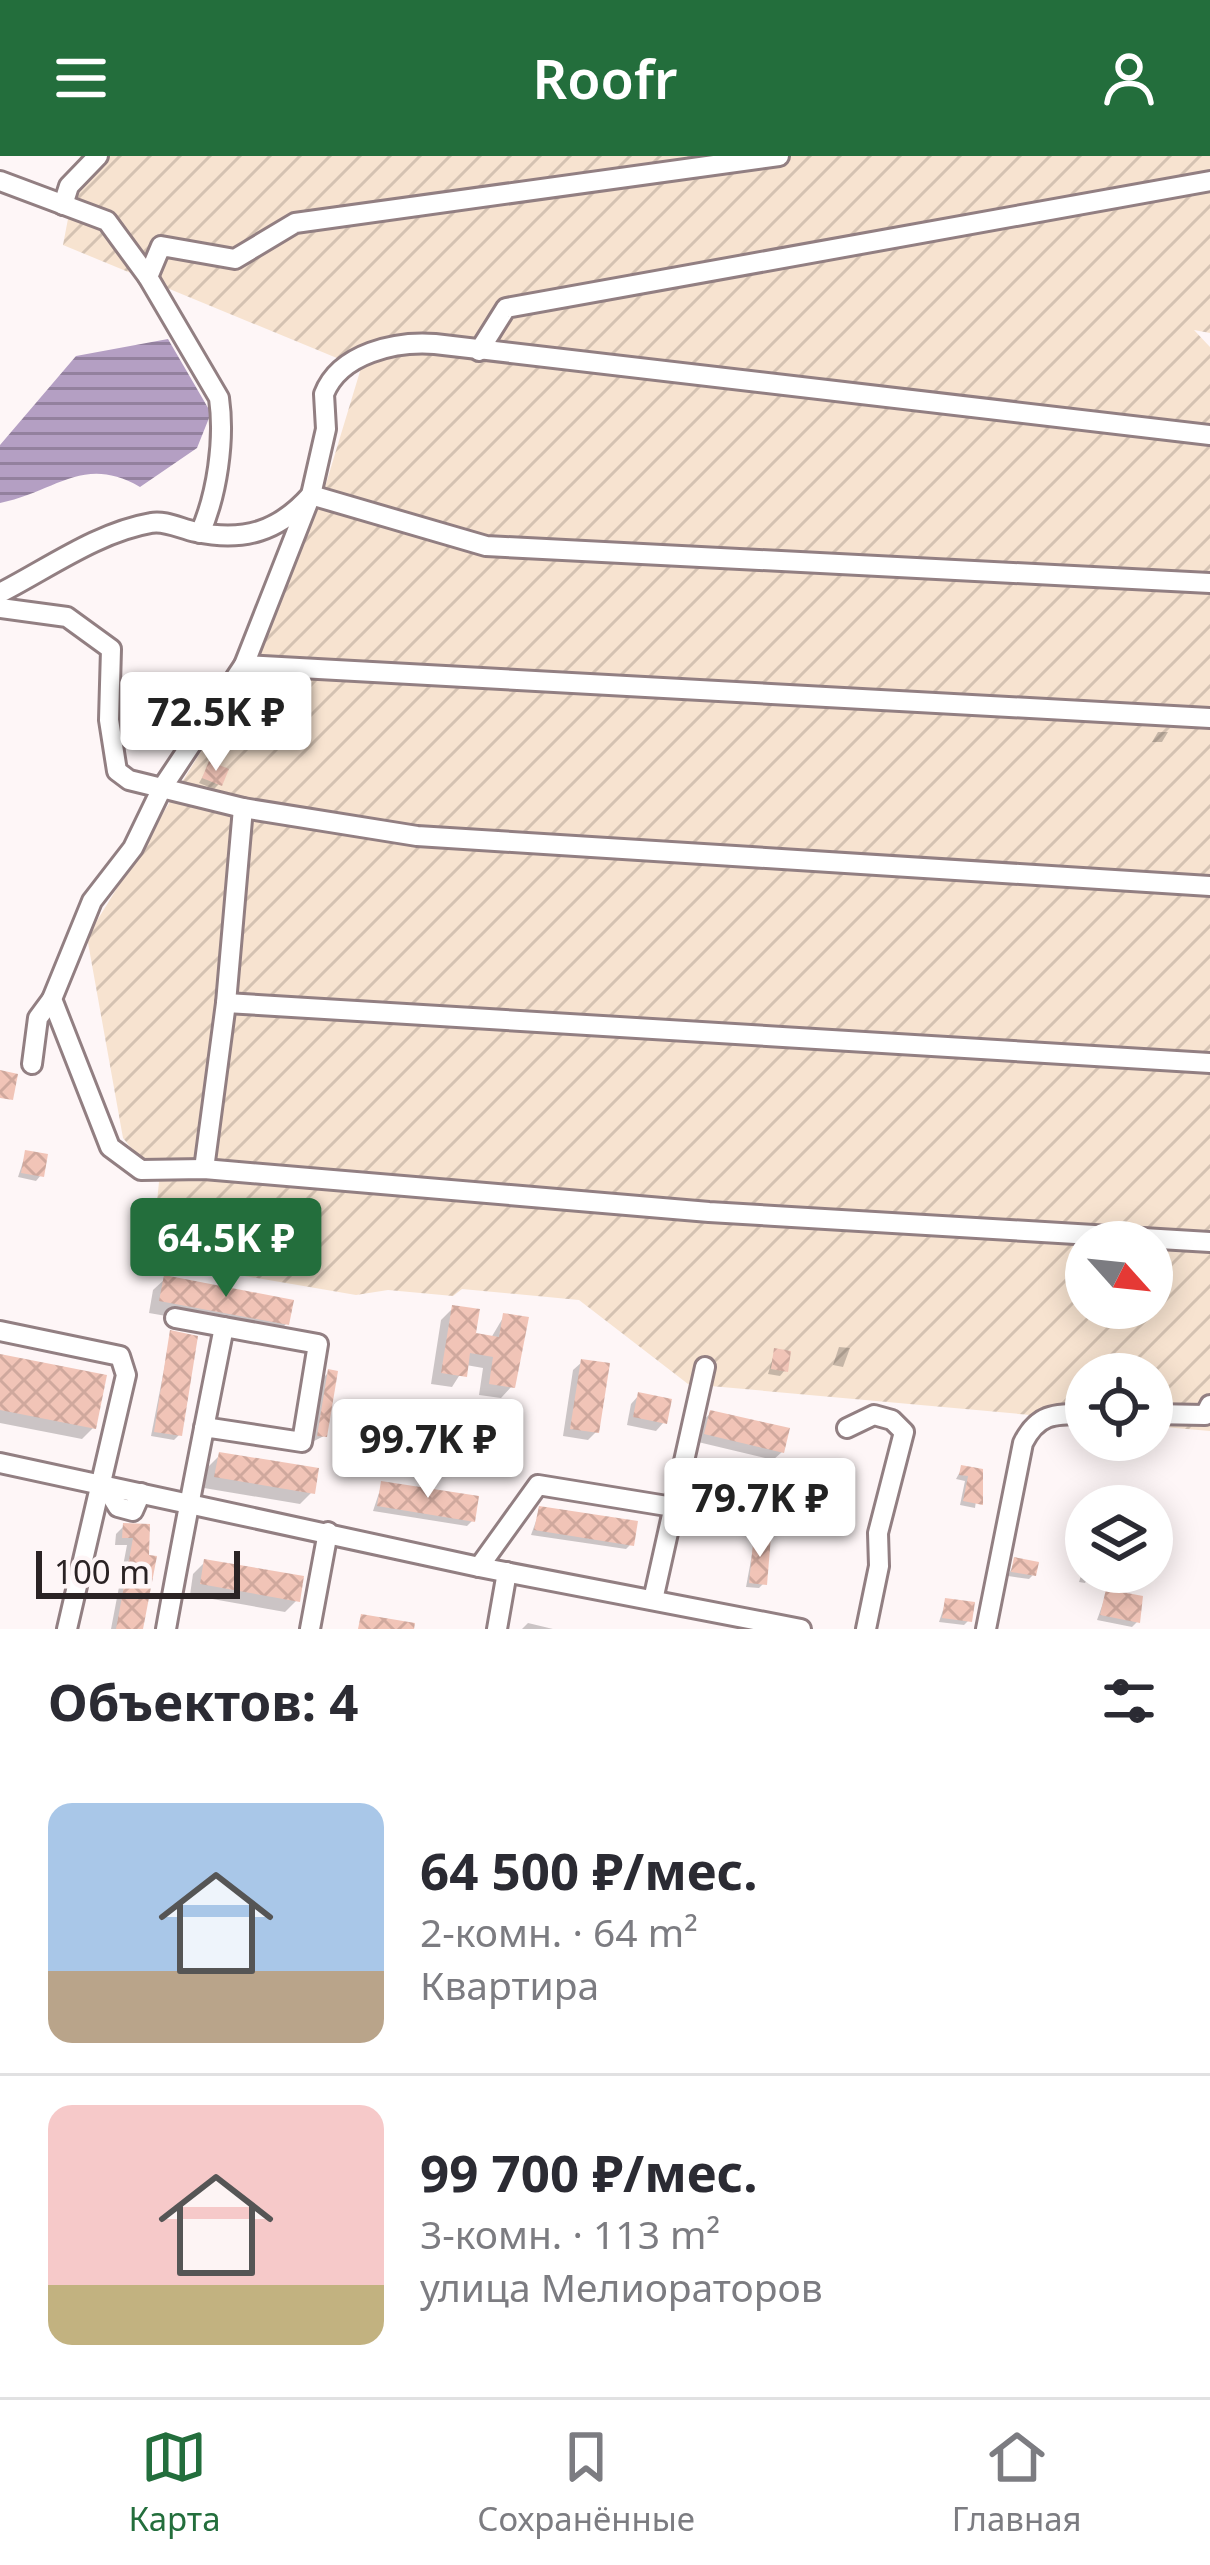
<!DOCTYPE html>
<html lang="ru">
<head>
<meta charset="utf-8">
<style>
  :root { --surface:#fff; --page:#f7f7f7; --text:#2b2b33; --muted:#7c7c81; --line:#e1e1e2; --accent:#236e3c }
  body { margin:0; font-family:"Noto Sans",sans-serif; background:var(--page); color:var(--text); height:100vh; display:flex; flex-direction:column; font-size:45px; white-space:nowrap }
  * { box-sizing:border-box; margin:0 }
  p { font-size:39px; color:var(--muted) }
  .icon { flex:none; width:66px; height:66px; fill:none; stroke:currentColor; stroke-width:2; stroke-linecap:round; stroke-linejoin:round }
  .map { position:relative; height:1473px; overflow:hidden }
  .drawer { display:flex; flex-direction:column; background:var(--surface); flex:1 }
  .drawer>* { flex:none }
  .needle { width:78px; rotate:117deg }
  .controls { position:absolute; left:1065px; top:1065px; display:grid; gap:24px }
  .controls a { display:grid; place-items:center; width:108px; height:108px; border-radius:50%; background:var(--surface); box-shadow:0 6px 30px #0003; font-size:60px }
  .scale { position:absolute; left:36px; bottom:30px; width:204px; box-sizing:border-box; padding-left:12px; border:6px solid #2a2324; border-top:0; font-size:33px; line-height:42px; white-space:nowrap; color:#2a2324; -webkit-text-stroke:9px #fef6f7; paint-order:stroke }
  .price { position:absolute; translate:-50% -102px; padding:0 27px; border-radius:12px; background:#fff; color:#222; font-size:39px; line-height:78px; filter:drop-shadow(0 3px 6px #0008) }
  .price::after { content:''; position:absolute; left:50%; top:72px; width:36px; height:27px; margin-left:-18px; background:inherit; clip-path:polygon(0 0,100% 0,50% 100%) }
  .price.active { background:var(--accent); color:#fff }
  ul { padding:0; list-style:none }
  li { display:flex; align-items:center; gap:36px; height:300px; padding:0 48px }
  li+li { border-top:3px solid var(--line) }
  li span { display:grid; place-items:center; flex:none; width:336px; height:240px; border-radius:24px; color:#555 }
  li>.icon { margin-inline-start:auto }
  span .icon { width:144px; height:144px; fill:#fffc; stroke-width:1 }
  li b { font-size:51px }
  h2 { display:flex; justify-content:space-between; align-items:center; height:144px; padding:0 48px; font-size:51px }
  header { display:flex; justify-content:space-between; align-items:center; height:156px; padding:0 48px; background:var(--accent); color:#fff; font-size:54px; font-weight:600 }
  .menu { display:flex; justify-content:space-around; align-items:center; height:168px; border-top:3px solid var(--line); background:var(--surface); font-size:33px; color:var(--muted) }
  .menu a { display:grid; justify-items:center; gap:6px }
  .menu .active { color:var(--accent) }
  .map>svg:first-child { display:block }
  .garden { fill:url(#garden-furrows); fill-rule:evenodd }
  .water { fill:url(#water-rules) }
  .shadow { fill:#0003 }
  .building { fill:url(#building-cross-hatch) }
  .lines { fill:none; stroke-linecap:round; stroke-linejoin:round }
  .minor-casing { stroke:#927f82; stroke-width:24 }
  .minor { stroke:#fff; stroke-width:18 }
</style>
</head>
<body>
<header><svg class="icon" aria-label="menu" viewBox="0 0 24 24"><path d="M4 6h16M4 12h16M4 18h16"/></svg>Roofr<svg class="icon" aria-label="person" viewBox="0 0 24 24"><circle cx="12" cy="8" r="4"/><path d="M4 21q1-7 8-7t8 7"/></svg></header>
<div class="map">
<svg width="1210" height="1473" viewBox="0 0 1210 1473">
  <defs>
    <pattern id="garden-furrows" width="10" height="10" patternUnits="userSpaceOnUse" patternTransform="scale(3)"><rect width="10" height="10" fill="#f7e3d0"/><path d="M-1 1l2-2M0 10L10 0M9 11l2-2" fill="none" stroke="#d4c2b2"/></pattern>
    <pattern id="water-rules" width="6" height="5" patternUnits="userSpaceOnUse" patternTransform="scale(3)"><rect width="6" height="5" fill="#b49fc3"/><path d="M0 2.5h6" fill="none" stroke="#93819e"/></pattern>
    <pattern id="building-cross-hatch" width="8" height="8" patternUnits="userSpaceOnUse" patternTransform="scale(3)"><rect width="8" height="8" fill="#f1c4b7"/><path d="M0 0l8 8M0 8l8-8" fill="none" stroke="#cfa89d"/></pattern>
  </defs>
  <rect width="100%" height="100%" fill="#fef6f7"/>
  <!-- garden -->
  <path class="garden" d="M 80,0 L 1210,0 L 1210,177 L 1194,174 L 1210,191 L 1210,1275 L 1152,1270 L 1152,1218 L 1086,1218 L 1086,1264 L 688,1228 L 579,1144 L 462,1133 L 453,1140 L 388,1134 L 356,1139 L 151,1104 L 159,1026 L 123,982 L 87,781 L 249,517 L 325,331 L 361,212 L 63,89 ZM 1086,1086 L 1152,1086 L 1152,1152 L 1086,1152 Z"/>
  <!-- water -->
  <path class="water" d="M 168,183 L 211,257 L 197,292 L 140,331 C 83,298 56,336 0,347 L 0,289 L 76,200 Z"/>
  <!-- shadow -->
  <g class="shadow">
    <path d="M 1158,576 L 1168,576 L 1162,586 L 1152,586 Z"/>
    <path d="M 210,608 L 219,628 L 214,633 L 199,627 Z"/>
    <path d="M 26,997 L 41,1019 L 36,1025 L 18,1021 Z"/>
    <path d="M 165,1123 L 286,1168 L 275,1179 L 149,1157 L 153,1134 Z"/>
    <path d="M 453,1152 L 472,1180 L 491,1182 L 504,1160 L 512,1230 L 501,1242 L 479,1239 L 483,1212 L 466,1209 L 452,1231 L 431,1228 L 441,1164 Z"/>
    <path d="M 171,1178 L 179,1279 L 174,1284 L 151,1280 Z"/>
    <path d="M 839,1191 L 850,1192 L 843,1211 L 833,1209 Z"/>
    <path d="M 775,1195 L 785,1214 L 780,1220 L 768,1218 Z"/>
    <path d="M 0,1201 L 94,1271 L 82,1283 L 0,1267 Z"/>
    <path d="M 582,1206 L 596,1276 L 588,1284 L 563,1280 L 573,1214 Z"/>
    <path d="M 329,1216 L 324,1280 L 310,1287 L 320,1225 Z"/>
    <path d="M 639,1239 L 664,1266 L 656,1275 L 627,1269 L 631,1248 Z"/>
    <path d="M 711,1257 L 782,1296 L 773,1304 L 698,1286 L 702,1265 Z"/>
    <path d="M 220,1299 L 312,1336 L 300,1348 L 204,1332 L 208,1311 Z"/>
    <path d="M 962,1312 L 980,1315 L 975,1352 L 960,1349 L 965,1325 L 956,1323 Z"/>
    <path d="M 382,1328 L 472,1365 L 467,1370 L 373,1355 Z"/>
    <path d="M 540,1354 L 631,1388 L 626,1393 L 531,1379 Z"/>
    <path d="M 124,1370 L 147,1371 L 140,1473 L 111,1473 L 127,1389 L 115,1389 L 116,1378 Z"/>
    <path d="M 755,1382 L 764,1427 L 759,1432 L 746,1431 Z"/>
    <path d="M 1086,1404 L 1086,1416 L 1091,1416 L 1085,1427 L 1079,1426 Z"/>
    <path d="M 1015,1405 L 1034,1418 L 1029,1423 L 1008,1420 Z"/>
    <path d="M 205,1406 L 297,1444 L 285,1456 L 190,1439 L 193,1418 Z"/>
    <path d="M 1107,1436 L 1137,1466 L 1132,1471 L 1097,1464 Z"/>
    <path d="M 946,1445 L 969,1464 L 964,1469 L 939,1466 Z"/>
    <path d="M 528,1467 L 553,1473 L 522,1473 Z"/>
  </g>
  <!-- building -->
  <g class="building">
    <path d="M 209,605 L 229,613 L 222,630 L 202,622 Z"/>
    <path d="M 0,914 L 18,918 L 13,944 L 0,942 Z"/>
    <path d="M 25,994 L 48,998 L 44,1021 L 21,1017 Z"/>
    <path d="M 164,1119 L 294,1144 L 289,1169 L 159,1145 Z"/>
    <path d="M 452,1149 L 480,1153 L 476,1177 L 499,1181 L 503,1157 L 529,1161 L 515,1232 L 489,1228 L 493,1201 L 470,1197 L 467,1221 L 441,1217 Z"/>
    <path d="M 170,1174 L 198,1180 L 182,1280 L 154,1276 Z"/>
    <path d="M 774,1192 L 791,1195 L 788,1216 L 771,1213 Z"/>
    <path d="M 0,1198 L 107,1219 L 96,1273 L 0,1254 Z"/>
    <path d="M 581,1203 L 610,1207 L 599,1277 L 570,1273 Z"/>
    <path d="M 328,1213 L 338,1215 L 327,1281 L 317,1280 Z"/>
    <path d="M 638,1236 L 672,1243 L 667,1268 L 633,1261 Z"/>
    <path d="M 710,1254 L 790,1272 L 784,1297 L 704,1278 Z"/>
    <path d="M 219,1296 L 319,1312 L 315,1338 L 214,1321 Z"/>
    <path d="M 961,1309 L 983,1313 L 983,1349 L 963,1345 L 968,1320 L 959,1319 Z"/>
    <path d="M 381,1325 L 479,1340 L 475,1366 L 377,1350 Z"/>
    <path d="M 539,1350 L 638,1365 L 634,1390 L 534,1374 Z"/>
    <path d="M 123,1367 L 150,1368 L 149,1399 L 157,1400 L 143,1473 L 116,1473 L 133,1382 L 122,1382 Z"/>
    <path d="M 754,1378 L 771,1380 L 767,1429 L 749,1427 Z"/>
    <path d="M 1014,1401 L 1039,1406 L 1036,1420 L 1011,1416 Z"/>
    <path d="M 204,1403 L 304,1420 L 300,1446 L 200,1428 Z"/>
    <path d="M 1106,1433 L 1143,1440 L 1140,1467 L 1100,1459 Z"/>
    <path d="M 945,1442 L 975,1446 L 972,1466 L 942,1462 Z"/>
    <path d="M 361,1458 L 415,1467 L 414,1473 L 358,1473 Z"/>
  </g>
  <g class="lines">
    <!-- minor casing -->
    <g class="minor-casing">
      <g id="minor">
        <path d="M 0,25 L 107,65 L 148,121 L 161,90 L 235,103 L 295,67 L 779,0"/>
        <path d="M 63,49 L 69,30 L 98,0"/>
        <path d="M 148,121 L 219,242 C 225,284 217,339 200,377"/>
        <path d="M 479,195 L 506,152 L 1210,25"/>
        <path d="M 1210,279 L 435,188 C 396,185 340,197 324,238 L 326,273 L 311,339 L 244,509 L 162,632 L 133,692 L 92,745 L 52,843 L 110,991 L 141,1014 L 204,1013 L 709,1056 L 1210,1086"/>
        <path d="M 0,437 C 47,413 98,376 151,367 C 165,364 181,373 196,376 C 245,386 279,375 311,339 L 486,390 L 1210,427"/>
        <path d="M 0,452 L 67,461 L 111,493 L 109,564 L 117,615 L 129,624 L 243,652 L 417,680 L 1210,730"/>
        <path d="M 244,509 L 1210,562"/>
        <path d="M 226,847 L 1210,907"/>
        <path d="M 32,908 L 38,862 L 52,843"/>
        <path d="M 204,1013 L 226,847 L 243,652"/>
        <path d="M 175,1162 L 224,1171"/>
        <path d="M 0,1175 L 120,1200 L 126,1219 L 67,1473"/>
        <path d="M 1152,1258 L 1205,1259 L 1210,1249"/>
        <path d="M 847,1272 L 874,1259 L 892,1264 L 904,1276 L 878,1377 L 879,1410 L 866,1473"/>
        <path d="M 0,1307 L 479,1411 L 801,1473"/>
        <path d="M 104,1328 L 118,1351 L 133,1355 L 141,1337"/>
        <path d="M 479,1411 L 538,1329 L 673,1351"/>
        <path d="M 653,1444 L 705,1211"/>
        <path d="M 166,1473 C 184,1372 204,1272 224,1171 L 318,1188 L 302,1286 L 204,1271"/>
        <path d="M 310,1473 L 328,1376"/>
        <path d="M 497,1473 L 507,1416"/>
        <path d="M 986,1473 L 1023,1287 C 1038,1257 1055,1258 1086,1258"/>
      </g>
    </g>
    <!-- minor -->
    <use href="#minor" class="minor"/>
  </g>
</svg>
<div class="controls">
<a><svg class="needle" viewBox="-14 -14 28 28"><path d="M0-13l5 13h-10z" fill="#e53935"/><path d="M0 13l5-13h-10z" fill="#7c7c81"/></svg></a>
<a><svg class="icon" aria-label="locate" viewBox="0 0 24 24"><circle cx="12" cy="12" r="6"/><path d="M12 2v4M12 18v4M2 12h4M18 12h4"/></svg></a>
<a><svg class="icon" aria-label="layers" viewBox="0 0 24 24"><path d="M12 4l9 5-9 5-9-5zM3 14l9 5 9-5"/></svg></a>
</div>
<div class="scale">100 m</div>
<b class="price" style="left:216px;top:618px">72.5K ₽</b>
<b class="price active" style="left:226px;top:1144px">64.5K ₽</b>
<b class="price" style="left:428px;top:1345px">99.7K ₽</b>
<b class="price" style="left:760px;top:1404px">79.7K ₽</b>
</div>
<section class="drawer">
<h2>Объектов: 4<svg class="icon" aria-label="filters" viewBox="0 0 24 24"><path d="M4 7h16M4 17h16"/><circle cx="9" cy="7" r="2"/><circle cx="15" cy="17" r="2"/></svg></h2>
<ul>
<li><span style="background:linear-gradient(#a9c7e8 70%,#b9a48a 0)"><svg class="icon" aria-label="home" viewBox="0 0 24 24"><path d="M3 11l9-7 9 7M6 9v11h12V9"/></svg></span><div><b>64 500 ₽/мес.</b><p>2-комн. · 64 m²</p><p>Квартира</p></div></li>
<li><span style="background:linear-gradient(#f6c9c9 75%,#c2b280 0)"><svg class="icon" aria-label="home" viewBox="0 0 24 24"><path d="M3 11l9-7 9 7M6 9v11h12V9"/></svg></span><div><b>99 700 ₽/мес.</b><p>3-комн. · 113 m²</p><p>улица Мелиораторов</p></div></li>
</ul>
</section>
<nav class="menu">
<a class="active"><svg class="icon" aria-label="map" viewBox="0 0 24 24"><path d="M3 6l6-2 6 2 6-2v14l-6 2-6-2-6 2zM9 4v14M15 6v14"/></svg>Карта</a>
<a><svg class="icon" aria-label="saved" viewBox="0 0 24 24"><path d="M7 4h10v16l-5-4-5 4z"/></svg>Сохранённые</a>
<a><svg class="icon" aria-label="home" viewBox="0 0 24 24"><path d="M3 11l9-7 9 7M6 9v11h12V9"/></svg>Главная</a>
</nav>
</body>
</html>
